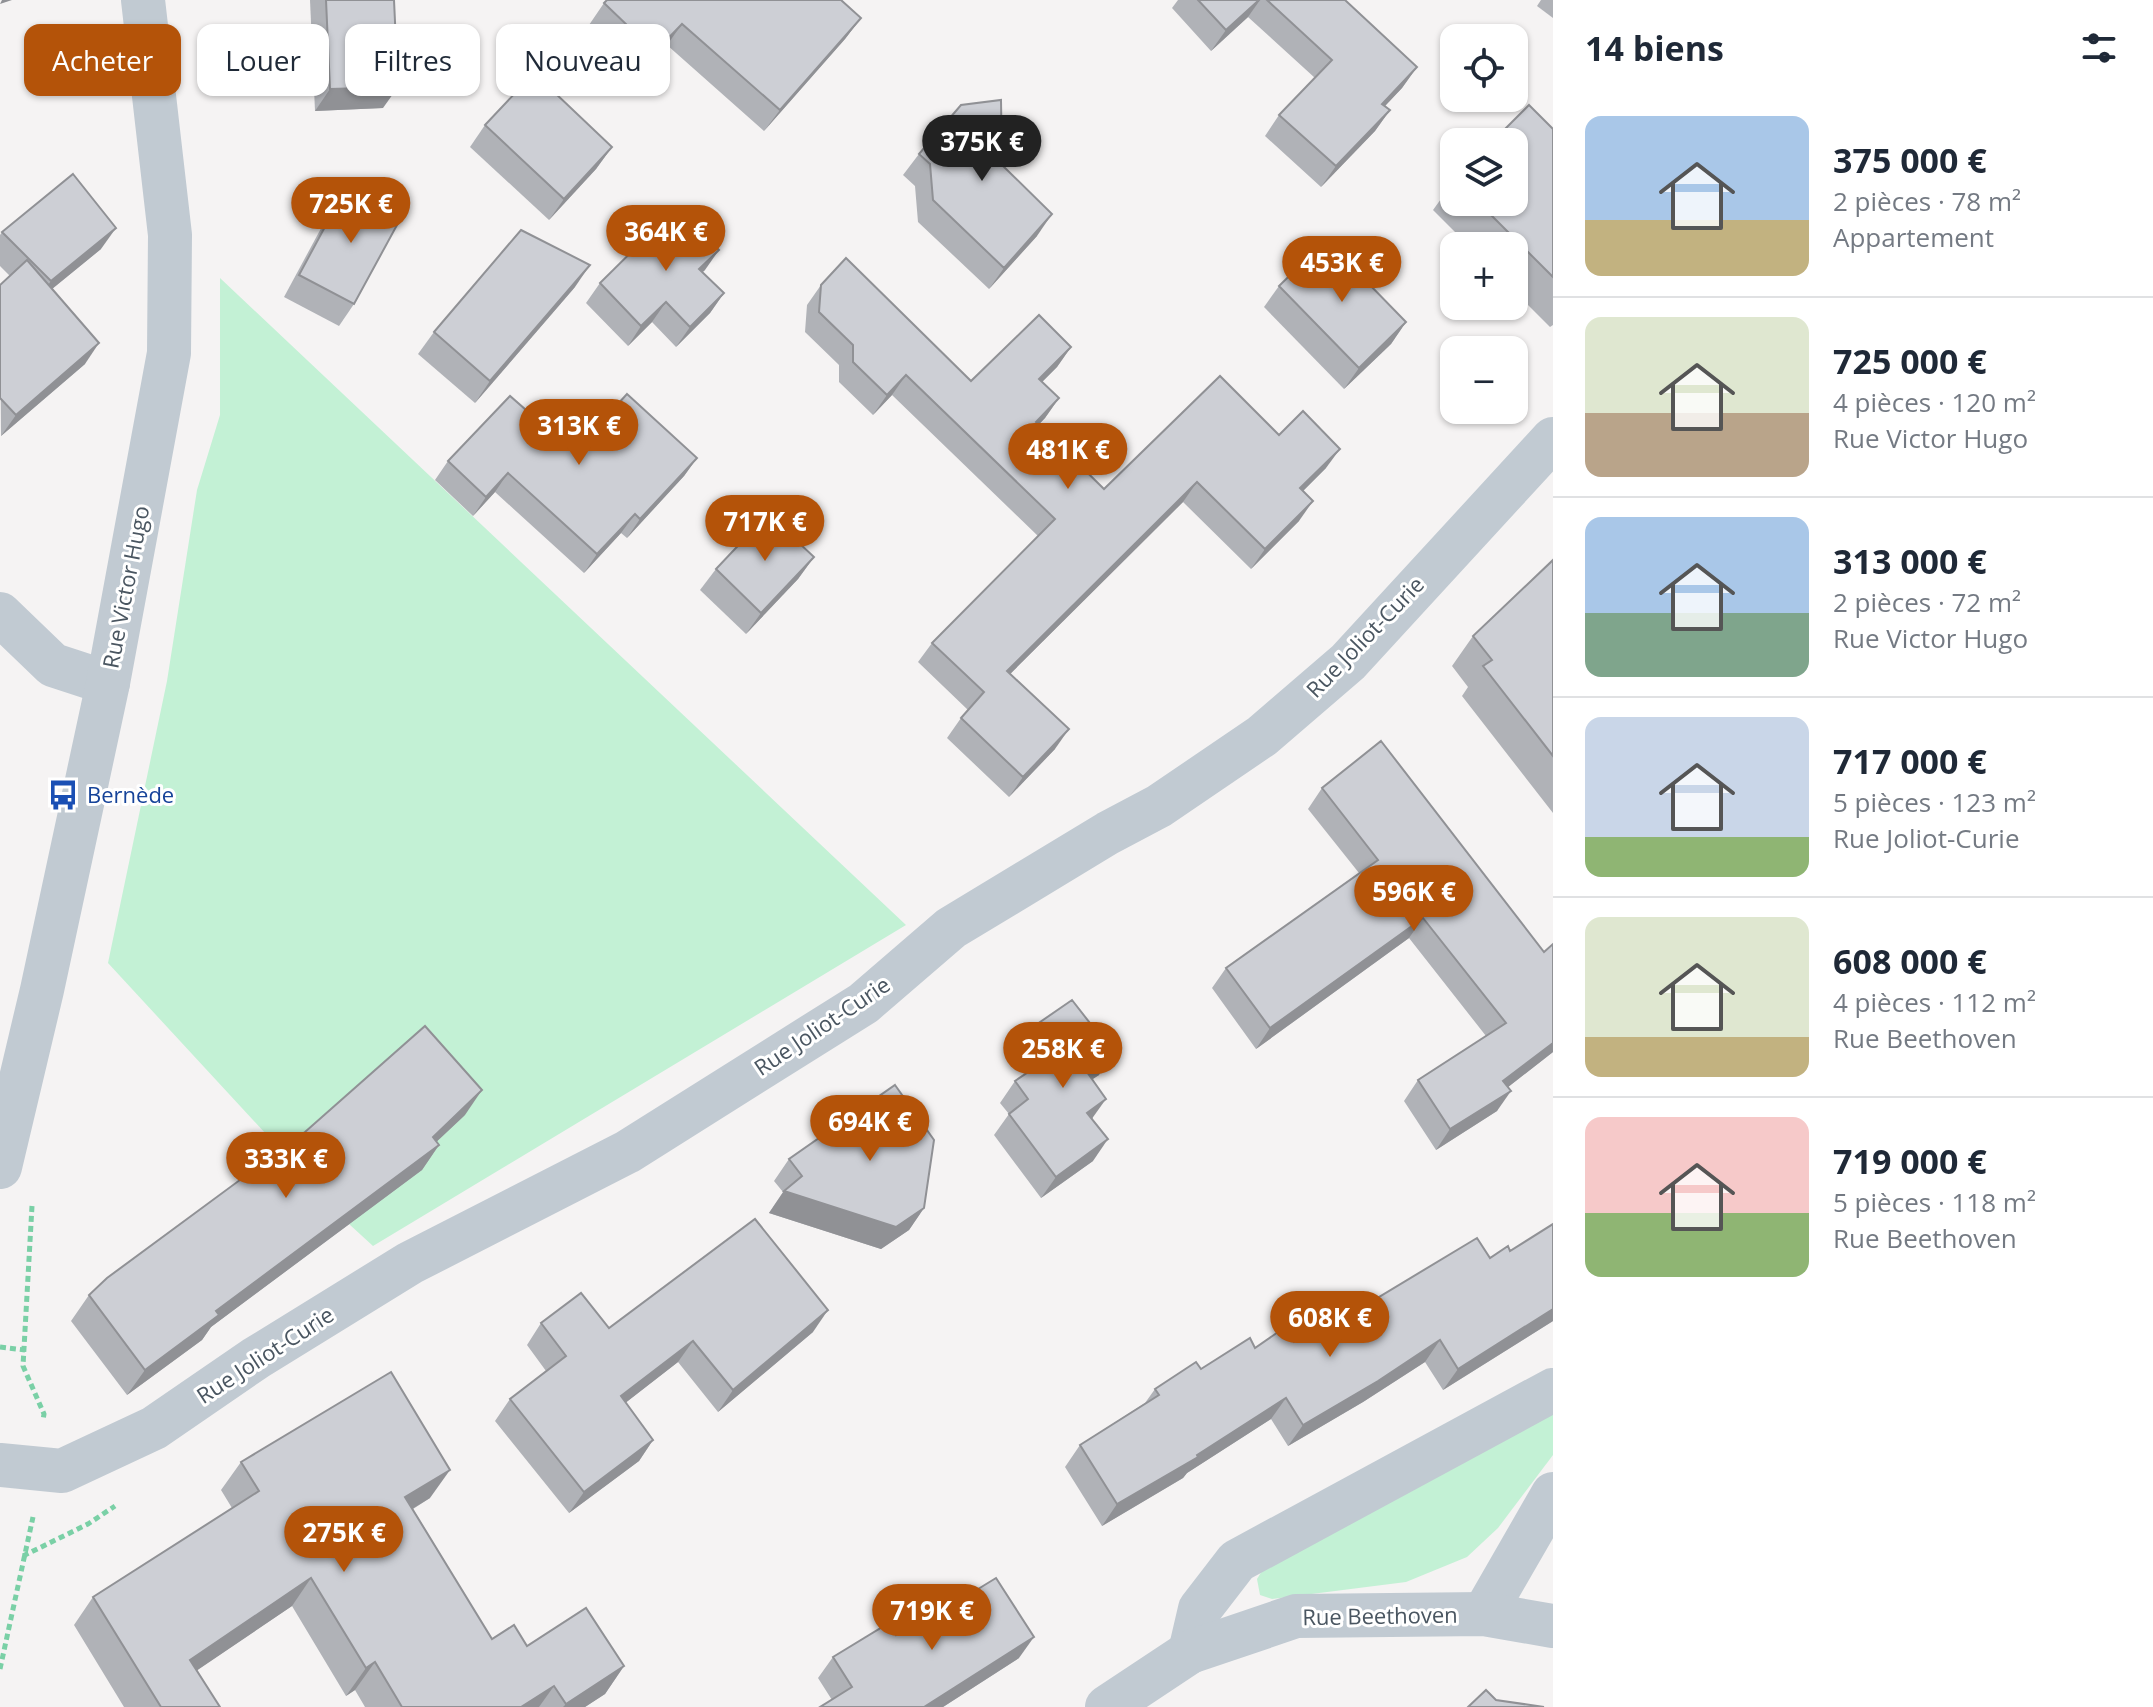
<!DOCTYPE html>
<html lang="fr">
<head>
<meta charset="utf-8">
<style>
  :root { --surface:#fff; --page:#f2f2f3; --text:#1f2937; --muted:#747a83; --line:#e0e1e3; --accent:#b45309 }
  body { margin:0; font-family:"Open Sans",sans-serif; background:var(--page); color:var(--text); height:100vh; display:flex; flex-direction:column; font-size:30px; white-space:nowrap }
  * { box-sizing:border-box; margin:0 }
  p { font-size:26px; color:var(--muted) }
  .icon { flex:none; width:44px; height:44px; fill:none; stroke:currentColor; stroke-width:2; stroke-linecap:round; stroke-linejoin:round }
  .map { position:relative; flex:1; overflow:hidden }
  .sheet { display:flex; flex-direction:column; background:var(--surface); width:600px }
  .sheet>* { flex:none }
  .banner { position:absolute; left:24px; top:24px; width:760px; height:72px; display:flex; gap:16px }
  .buttons { position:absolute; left:1440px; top:24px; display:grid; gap:16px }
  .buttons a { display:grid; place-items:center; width:88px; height:88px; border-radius:16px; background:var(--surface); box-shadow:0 2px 6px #0004; font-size:40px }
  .price { position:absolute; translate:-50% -68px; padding:0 18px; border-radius:28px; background:var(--accent); color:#fff; font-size:26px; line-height:52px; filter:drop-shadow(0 2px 4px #0008) }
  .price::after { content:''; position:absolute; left:50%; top:48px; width:24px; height:18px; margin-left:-12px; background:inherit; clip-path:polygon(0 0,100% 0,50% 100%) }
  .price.selected { background:#222; color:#fff }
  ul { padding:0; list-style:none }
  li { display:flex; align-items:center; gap:24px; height:200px; padding:0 32px }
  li+li { border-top:2px solid var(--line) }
  li span { display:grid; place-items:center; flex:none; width:224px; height:160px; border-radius:16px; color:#555 }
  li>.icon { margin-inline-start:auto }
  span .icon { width:96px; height:96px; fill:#fffc; stroke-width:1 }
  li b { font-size:34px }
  h2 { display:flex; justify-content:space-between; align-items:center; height:96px; padding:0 32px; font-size:34px }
  .tag { padding:0 28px; border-radius:16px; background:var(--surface); box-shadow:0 2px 6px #0004; font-size:28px; line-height:72px }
  .tag.selected { background:var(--accent); color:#fff }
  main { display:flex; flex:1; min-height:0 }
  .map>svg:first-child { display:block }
  .green { fill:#c3f1d5 }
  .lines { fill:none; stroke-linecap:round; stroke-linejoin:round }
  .path { stroke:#7ad0a6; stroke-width:5; stroke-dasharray:6 4; stroke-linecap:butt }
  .minor { stroke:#c1cad2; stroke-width:44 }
  .wall { fill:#b0b2b7 }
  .shaded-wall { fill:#909195 }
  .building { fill:#cdcfd5; stroke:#909195; stroke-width:2 }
  .labels { text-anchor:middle; stroke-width:6; stroke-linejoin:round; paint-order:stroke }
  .street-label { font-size:22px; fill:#4a5661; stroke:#fff }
  .transit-label { font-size:22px; fill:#164399; stroke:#fff; text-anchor:start }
</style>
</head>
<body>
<main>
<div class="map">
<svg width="1553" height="1707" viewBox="0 0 1553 1707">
  <rect width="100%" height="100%" fill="#f5f3f3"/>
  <!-- green -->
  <g class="green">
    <path d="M 220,278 L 906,925 L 373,1246 L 349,1224 L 108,963 L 167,681 L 197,490 L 220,415 Z"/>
    <path d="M 1553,1411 L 1553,1455 L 1498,1528 L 1467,1557 L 1406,1582 L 1272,1599 L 1260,1595 L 1257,1579 L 1265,1566 Z"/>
  </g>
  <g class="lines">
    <!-- path -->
    <g class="path">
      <path d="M 32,1206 L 23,1366 L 44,1414 L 43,1420"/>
      <path d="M 0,1347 L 25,1350"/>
      <path d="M 23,1556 L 88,1524 L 115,1506"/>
      <path d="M 0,1669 L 33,1517"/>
    </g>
    <!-- minor -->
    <g class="minor">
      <path d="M 0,614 L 53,665 L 108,683"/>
      <path d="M 0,1167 L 42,990 L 108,683 L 169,353 L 170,235 L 143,0"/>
      <path d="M 0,1465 L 62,1471 L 154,1428 L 256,1358 L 410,1263 L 627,1152 L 864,1003 L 951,928 L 1108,833 L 1159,806 L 1262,736 L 1348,662 L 1553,439"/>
      <path d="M 1484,1614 L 1553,1494"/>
      <path d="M 1190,1652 L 1200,1609 L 1237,1561 L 1553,1390"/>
      <path d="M 1107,1707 L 1190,1652 L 1296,1616 L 1484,1614 L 1553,1626"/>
    </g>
  </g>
  <!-- wall -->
  <g class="wall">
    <path d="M 310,0 L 394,0 L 383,108 L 315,111 Z"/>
    <path d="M 1178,0 L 1345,0 L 1417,67 L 1402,88 L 1385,106 L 1390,110 L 1375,131 L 1321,187 L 1265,136 L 1279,115 L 1315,78 L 1248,17 L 1211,51 L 1172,8 Z"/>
    <path d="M 1541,0 L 1553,0 L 1553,18 L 1537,6 Z"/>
    <path d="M 604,3 L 861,18 L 845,39 L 764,131 L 667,45 L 640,74 L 589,25 Z"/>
    <path d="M 485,125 L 612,147 L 596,169 L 549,220 L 470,147 Z"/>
    <path d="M 1553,129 L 1553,325 L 1550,327 L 1514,291 L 1514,246 L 1469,246 L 1433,210 L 1454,181 L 1454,202 L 1514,202 Z"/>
    <path d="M 919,154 L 1002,165 L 1037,236 L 989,289 L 918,222 L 915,186 L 903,175 Z"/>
    <path d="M 347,186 L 354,304 L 339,326 L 284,297 L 332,208 Z"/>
    <path d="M 2,232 L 101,249 L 52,289 L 85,364 L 1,436 L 0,285 L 10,276 L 0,266 L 0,235 Z"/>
    <path d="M 705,270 L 702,272 L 724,293 L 710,313 L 676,347 L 652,322 L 628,346 L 586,303 L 600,283 Z"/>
    <path d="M 821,285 L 971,381 L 1071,347 L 1057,367 L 1042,382 L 1059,398 L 1045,418 L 1038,425 L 1104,489 L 1279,435 L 1326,468 L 1303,491 L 1299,521 L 1251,569 L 1183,502 L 1010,674 L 1055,749 L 1009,797 L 947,738 L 961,718 L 968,710 L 918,662 L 932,643 L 1038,536 L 892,395 L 873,415 L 839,382 L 839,365 L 805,332 L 807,305 Z"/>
    <path d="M 1279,286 L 1406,322 L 1391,344 L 1344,389 L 1264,307 Z"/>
    <path d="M 575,287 L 475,403 L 418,354 L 434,332 Z"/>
    <path d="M 574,452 L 697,458 L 684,476 L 627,538 L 621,533 L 584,573 L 495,492 L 473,516 L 435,480 L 448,461 Z"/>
    <path d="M 814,557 L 798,579 L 746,634 L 700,590 L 716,569 Z"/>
    <path d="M 1553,560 L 1553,813 L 1462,696 L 1468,687 L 1452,666 L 1473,636 Z"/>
    <path d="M 1322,788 L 1553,1052 L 1508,1087 L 1497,1111 L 1436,1150 L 1404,1101 L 1418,1080 L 1486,1036 L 1409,938 L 1256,1049 L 1212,988 L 1226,968 L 1359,873 L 1308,809 Z"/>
    <path d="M 1030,1029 L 1099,1075 L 1092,1079 L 1093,1161 L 1041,1198 L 994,1135 L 1009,1114 L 1000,1103 L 1015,1081 L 1029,1072 L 1015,1051 Z"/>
    <path d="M 465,1115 L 436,1142 L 439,1145 L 422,1170 L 211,1327 L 202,1340 L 127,1395 L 71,1321 L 89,1295 Z"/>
    <path d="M 789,1159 L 924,1208 L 909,1230 L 881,1249 L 769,1213 L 783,1192 L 774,1181 Z"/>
    <path d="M 1510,1251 L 1553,1321 L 1443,1390 L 1425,1362 L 1363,1402 L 1288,1446 L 1271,1419 L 1187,1473 L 1183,1478 L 1102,1526 L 1065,1467 L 1080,1445 L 1145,1403 L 1155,1389 L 1255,1348 L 1294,1342 L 1354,1312 Z"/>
    <path d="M 541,1323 L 609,1328 L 813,1332 L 718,1412 L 678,1362 L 625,1403 L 653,1440 L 639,1461 L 569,1513 L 495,1421 L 510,1399 L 546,1371 L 527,1345 Z"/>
    <path d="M 241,1462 L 430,1498 L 413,1509 L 492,1639 L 624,1666 L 605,1694 L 585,1707 L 365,1707 L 355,1690 L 346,1696 L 292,1606 L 197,1670 L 220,1707 L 124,1707 L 74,1625 L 93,1597 L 232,1508 L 221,1490 Z"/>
    <path d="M 939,1613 L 1019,1658 L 943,1707 L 820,1707 L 832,1700 L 818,1678 L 833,1657 L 896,1635 Z"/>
  </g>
  <!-- shaded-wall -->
  <g class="shaded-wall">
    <path d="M 2,0 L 12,0 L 0,4 Z"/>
    <path d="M 1259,0 L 1260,0 L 1248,17 L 1211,51 L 1226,30 Z"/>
    <path d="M 861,18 L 845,39 L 764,131 L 780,110 Z"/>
    <path d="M 682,24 L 667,45 L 640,74 L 655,52 Z"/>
    <path d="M 1417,67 L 1402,88 L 1368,124 L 1382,104 Z"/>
    <path d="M 398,87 L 383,108 L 315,111 L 330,89 Z"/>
    <path d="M 1390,110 L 1375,131 L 1321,187 L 1336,166 Z"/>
    <path d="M 612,147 L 596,169 L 549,220 L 564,199 Z"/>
    <path d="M 1052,214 L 1037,236 L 989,289 L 1004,268 Z"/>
    <path d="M 116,228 L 101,249 L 36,302 L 51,281 Z"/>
    <path d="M 719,250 L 705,270 L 685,289 L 699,269 Z"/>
    <path d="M 590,265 L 575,287 L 475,403 L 490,381 Z"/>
    <path d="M 724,293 L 710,313 L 676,347 L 690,327 Z"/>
    <path d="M 666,302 L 652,322 L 628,346 L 641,326 Z"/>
    <path d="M 1406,322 L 1391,344 L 1344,389 L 1359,368 Z"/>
    <path d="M 99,343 L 85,364 L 1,436 L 16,415 Z"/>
    <path d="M 1071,347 L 1057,367 L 1025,399 L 1039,379 Z"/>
    <path d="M 906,375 L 892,395 L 873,415 L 887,395 Z"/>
    <path d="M 1059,398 L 1045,418 L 1022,442 L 1036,422 Z"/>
    <path d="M 1340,449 L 1326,468 L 1286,508 L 1300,488 Z"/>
    <path d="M 697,458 L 684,476 L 627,538 L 640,519 Z"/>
    <path d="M 508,473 L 495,492 L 473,516 L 486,497 Z"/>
    <path d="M 1197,482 L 1183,502 L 993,691 L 1007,671 Z"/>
    <path d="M 1313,501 L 1299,521 L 1251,569 L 1265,549 Z"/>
    <path d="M 635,514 L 621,533 L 584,573 L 597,554 Z"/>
    <path d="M 814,557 L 798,579 L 746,634 L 761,613 Z"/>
    <path d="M 1069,729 L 1055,749 L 1009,797 L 1023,777 Z"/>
    <path d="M 1423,918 L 1409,938 L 1256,1049 L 1270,1028 Z"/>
    <path d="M 1553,1043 L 1553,1052 L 1489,1102 L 1503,1081 Z"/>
    <path d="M 1114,1054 L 1099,1075 L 1072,1093 L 1087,1072 Z"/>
    <path d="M 482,1090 L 465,1115 L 415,1162 L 433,1137 Z"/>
    <path d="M 1511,1091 L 1497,1111 L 1436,1150 L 1450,1129 Z"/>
    <path d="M 1106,1099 L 1091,1120 L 1087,1113 Z"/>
    <path d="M 1108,1139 L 1093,1161 L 1041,1198 L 1056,1177 Z"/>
    <path d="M 439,1145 L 422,1170 L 211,1327 L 202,1340 L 127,1395 L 145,1370 L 216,1311 Z"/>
    <path d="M 784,1191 L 924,1208 L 909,1230 L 881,1249 L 769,1213 Z"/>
    <path d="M 1553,1309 L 1553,1321 L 1443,1390 L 1458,1369 Z"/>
    <path d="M 828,1310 L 813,1332 L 718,1412 L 733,1390 Z"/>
    <path d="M 1440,1340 L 1425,1362 L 1363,1402 L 1288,1446 L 1303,1425 Z"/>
    <path d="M 693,1341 L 678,1362 L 606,1418 L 621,1396 Z"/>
    <path d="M 1286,1398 L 1271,1419 L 1187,1473 L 1183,1478 L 1102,1526 L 1117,1504 L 1197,1455 Z"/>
    <path d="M 653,1440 L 639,1461 L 569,1513 L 584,1492 Z"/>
    <path d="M 450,1470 L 430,1498 L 386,1525 L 405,1497 Z"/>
    <path d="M 311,1578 L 292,1606 L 171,1688 L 190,1660 Z"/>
    <path d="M 1034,1637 L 1019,1658 L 943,1707 L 924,1707 Z"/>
    <path d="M 375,1662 L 355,1690 L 346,1696 L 366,1668 Z"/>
    <path d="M 624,1666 L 605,1694 L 585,1707 L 563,1707 L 566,1704 Z"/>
    <path d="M 554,1686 L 539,1707 L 521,1707 Z"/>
  </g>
  <!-- building -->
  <g class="building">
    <path d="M 326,0 L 394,0 L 398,87 L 330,89 Z"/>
    <path d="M 607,0 L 841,0 L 861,18 L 780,110 L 682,24 L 655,52 L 604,3 Z"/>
    <path d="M 1198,0 L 1259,0 L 1226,30 Z"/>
    <path d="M 1267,0 L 1345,0 L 1417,67 L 1382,104 L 1390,110 L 1336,166 L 1279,115 L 1332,60 Z"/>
    <path d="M 534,73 L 612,147 L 564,199 L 485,125 Z"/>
    <path d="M 1001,100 L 1002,165 L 1052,214 L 1004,268 L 933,200 L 930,164 L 919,154 L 961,105 Z"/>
    <path d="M 1529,105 L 1553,129 L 1553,277 L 1478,202 L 1514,202 L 1514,142 L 1492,142 Z"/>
    <path d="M 73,174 L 116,228 L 51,281 L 2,232 Z"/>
    <path d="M 347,186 L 403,214 L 354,304 L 299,275 Z"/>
    <path d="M 677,207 L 719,250 L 699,269 L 724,293 L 690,327 L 666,302 L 641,326 L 600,283 Z"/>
    <path d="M 521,230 L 590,265 L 490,381 L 434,332 Z"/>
    <path d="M 1326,240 L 1406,322 L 1359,368 L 1279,286 Z"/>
    <path d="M 846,258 L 971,381 L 1039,315 L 1071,347 L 1039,379 L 1059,398 L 1036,422 L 1104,489 L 1220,376 L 1279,435 L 1303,411 L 1340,449 L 1300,488 L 1313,501 L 1265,549 L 1197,482 L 1007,671 L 1069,729 L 1023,777 L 961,718 L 984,692 L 932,643 L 1055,519 L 906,375 L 887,395 L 853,362 L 853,345 L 819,312 L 821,285 Z"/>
    <path d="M 27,260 L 99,343 L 16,415 L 0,398 L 0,285 Z"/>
    <path d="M 627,394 L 697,458 L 640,519 L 635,514 L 597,554 L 508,473 L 486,497 L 448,461 L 510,396 L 574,452 Z"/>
    <path d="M 768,514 L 814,557 L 761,613 L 716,569 Z"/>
    <path d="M 1553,560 L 1553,756 L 1483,666 L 1492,660 L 1473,636 Z"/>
    <path d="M 1381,741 L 1544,952 L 1553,944 L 1553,1043 L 1503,1081 L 1511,1091 L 1450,1129 L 1418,1080 L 1506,1023 L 1423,918 L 1270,1028 L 1226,968 L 1378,860 L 1322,788 Z"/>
    <path d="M 1072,1000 L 1114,1054 L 1087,1072 L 1106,1099 L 1087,1113 L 1108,1139 L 1056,1177 L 1009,1114 L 1028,1099 L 1015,1081 L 1049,1058 L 1030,1029 Z"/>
    <path d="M 425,1026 L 482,1090 L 433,1137 L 439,1145 L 216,1311 L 219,1315 L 145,1370 L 89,1295 L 107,1278 L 305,1132 Z"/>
    <path d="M 895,1085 L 934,1140 L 924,1208 L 896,1227 L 784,1191 L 802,1176 L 789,1159 Z"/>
    <path d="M 755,1219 L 828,1310 L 733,1390 L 693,1341 L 621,1396 L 653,1440 L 584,1492 L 510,1399 L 566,1356 L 541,1323 L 581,1293 L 609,1328 Z"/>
    <path d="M 1553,1224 L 1553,1309 L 1458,1369 L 1440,1340 L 1378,1381 L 1303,1425 L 1286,1398 L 1197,1455 L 1198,1457 L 1117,1504 L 1080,1445 L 1159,1395 L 1155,1389 L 1196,1362 L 1201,1369 L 1250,1338 L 1255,1348 L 1284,1328 L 1294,1342 L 1351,1306 L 1354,1312 L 1477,1238 L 1490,1258 L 1508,1246 L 1510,1251 Z"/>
    <path d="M 391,1372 L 450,1470 L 405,1497 L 492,1639 L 514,1625 L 527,1646 L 586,1608 L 624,1666 L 566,1704 L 554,1686 L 521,1707 L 402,1707 L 375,1662 L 366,1668 L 311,1578 L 190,1660 L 220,1707 L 161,1707 L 93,1597 L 259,1491 L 241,1462 Z"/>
    <path d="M 996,1578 L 1034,1637 L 924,1707 L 820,1707 L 852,1687 L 833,1657 L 889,1623 L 896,1635 L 935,1609 L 939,1613 Z"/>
    <path d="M 1486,1690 L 1496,1700 L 1544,1707 L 1468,1707 Z"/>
  </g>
  <!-- icons -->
  <defs>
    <g id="bus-bare" transform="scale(2.4)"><path d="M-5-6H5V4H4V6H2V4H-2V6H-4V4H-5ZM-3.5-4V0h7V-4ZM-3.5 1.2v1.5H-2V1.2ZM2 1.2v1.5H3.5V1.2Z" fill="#1a4fb4" stroke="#fff" stroke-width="2.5" paint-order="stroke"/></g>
  </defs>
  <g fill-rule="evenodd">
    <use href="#bus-bare" x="63" y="795"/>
  </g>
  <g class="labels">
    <!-- street labels -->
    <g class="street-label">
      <text transform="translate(126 587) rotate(-79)" y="8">Rue Victor Hugo</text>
      <text transform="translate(1365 637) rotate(-46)" y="8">Rue Joliot-Curie</text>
      <text transform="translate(822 1026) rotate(-34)" y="8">Rue Joliot-Curie</text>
      <text transform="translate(265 1355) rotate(-33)" y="8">Rue Joliot-Curie</text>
      <text transform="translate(1380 1616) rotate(-1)" y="8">Rue Beethoven</text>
    </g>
    <!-- transit labels -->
    <g class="transit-label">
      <text x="87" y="803">Bernède</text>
    </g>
  </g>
</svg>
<div class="buttons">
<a><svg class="icon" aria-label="locate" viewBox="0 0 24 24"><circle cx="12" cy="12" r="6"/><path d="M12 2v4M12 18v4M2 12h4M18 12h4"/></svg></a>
<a><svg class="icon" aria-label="layers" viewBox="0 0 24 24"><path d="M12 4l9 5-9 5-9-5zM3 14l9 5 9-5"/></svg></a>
<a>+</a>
<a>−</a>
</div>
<b class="price selected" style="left:982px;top:183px">375K €</b>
<b class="price" style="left:351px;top:245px">725K €</b>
<b class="price" style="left:666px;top:273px">364K €</b>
<b class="price" style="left:1342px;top:304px">453K €</b>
<b class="price" style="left:579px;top:467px">313K €</b>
<b class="price" style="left:1068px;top:491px">481K €</b>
<b class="price" style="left:765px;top:563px">717K €</b>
<b class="price" style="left:1414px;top:933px">596K €</b>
<b class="price" style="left:1063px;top:1090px">258K €</b>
<b class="price" style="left:870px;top:1163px">694K €</b>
<b class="price" style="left:286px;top:1200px">333K €</b>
<b class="price" style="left:1330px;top:1359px">608K €</b>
<b class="price" style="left:344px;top:1574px">275K €</b>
<b class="price" style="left:932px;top:1652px">719K €</b>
<div class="banner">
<a class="tag selected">Acheter</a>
<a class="tag">Louer</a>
<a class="tag">Filtres</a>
<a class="tag">Nouveau</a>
</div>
</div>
<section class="sheet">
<h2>14 biens<svg class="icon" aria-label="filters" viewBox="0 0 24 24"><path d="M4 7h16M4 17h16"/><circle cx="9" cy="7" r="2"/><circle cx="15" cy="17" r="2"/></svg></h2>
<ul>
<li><span style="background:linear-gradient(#a9c7e8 65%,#c2b280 0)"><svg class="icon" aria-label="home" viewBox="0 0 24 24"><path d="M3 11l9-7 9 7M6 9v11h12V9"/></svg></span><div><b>375 000 €</b><p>2 pièces · 78 m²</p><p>Appartement</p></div></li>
<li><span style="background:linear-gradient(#dfe7d0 60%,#b9a48a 0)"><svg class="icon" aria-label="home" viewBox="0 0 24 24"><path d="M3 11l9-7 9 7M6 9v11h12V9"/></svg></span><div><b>725 000 €</b><p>4 pièces · 120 m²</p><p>Rue Victor Hugo</p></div></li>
<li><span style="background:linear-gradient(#a9c7e8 60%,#7fa58c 0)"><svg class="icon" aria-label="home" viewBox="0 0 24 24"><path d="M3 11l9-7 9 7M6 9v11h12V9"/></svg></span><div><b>313 000 €</b><p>2 pièces · 72 m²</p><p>Rue Victor Hugo</p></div></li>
<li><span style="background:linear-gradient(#c9d6e8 75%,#8fb573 0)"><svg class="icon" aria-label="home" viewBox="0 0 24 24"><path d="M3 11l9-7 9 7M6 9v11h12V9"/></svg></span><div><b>717 000 €</b><p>5 pièces · 123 m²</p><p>Rue Joliot-Curie</p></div></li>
<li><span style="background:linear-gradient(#dfe7d0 75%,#c2b280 0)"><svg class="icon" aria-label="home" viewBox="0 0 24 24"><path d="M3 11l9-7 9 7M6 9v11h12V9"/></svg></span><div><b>608 000 €</b><p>4 pièces · 112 m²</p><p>Rue Beethoven</p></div></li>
<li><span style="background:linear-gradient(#f6c9c9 60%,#8fb573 0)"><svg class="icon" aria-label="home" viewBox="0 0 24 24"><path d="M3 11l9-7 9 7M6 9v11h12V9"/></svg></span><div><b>719 000 €</b><p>5 pièces · 118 m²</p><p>Rue Beethoven</p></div></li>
</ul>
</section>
</main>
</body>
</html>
